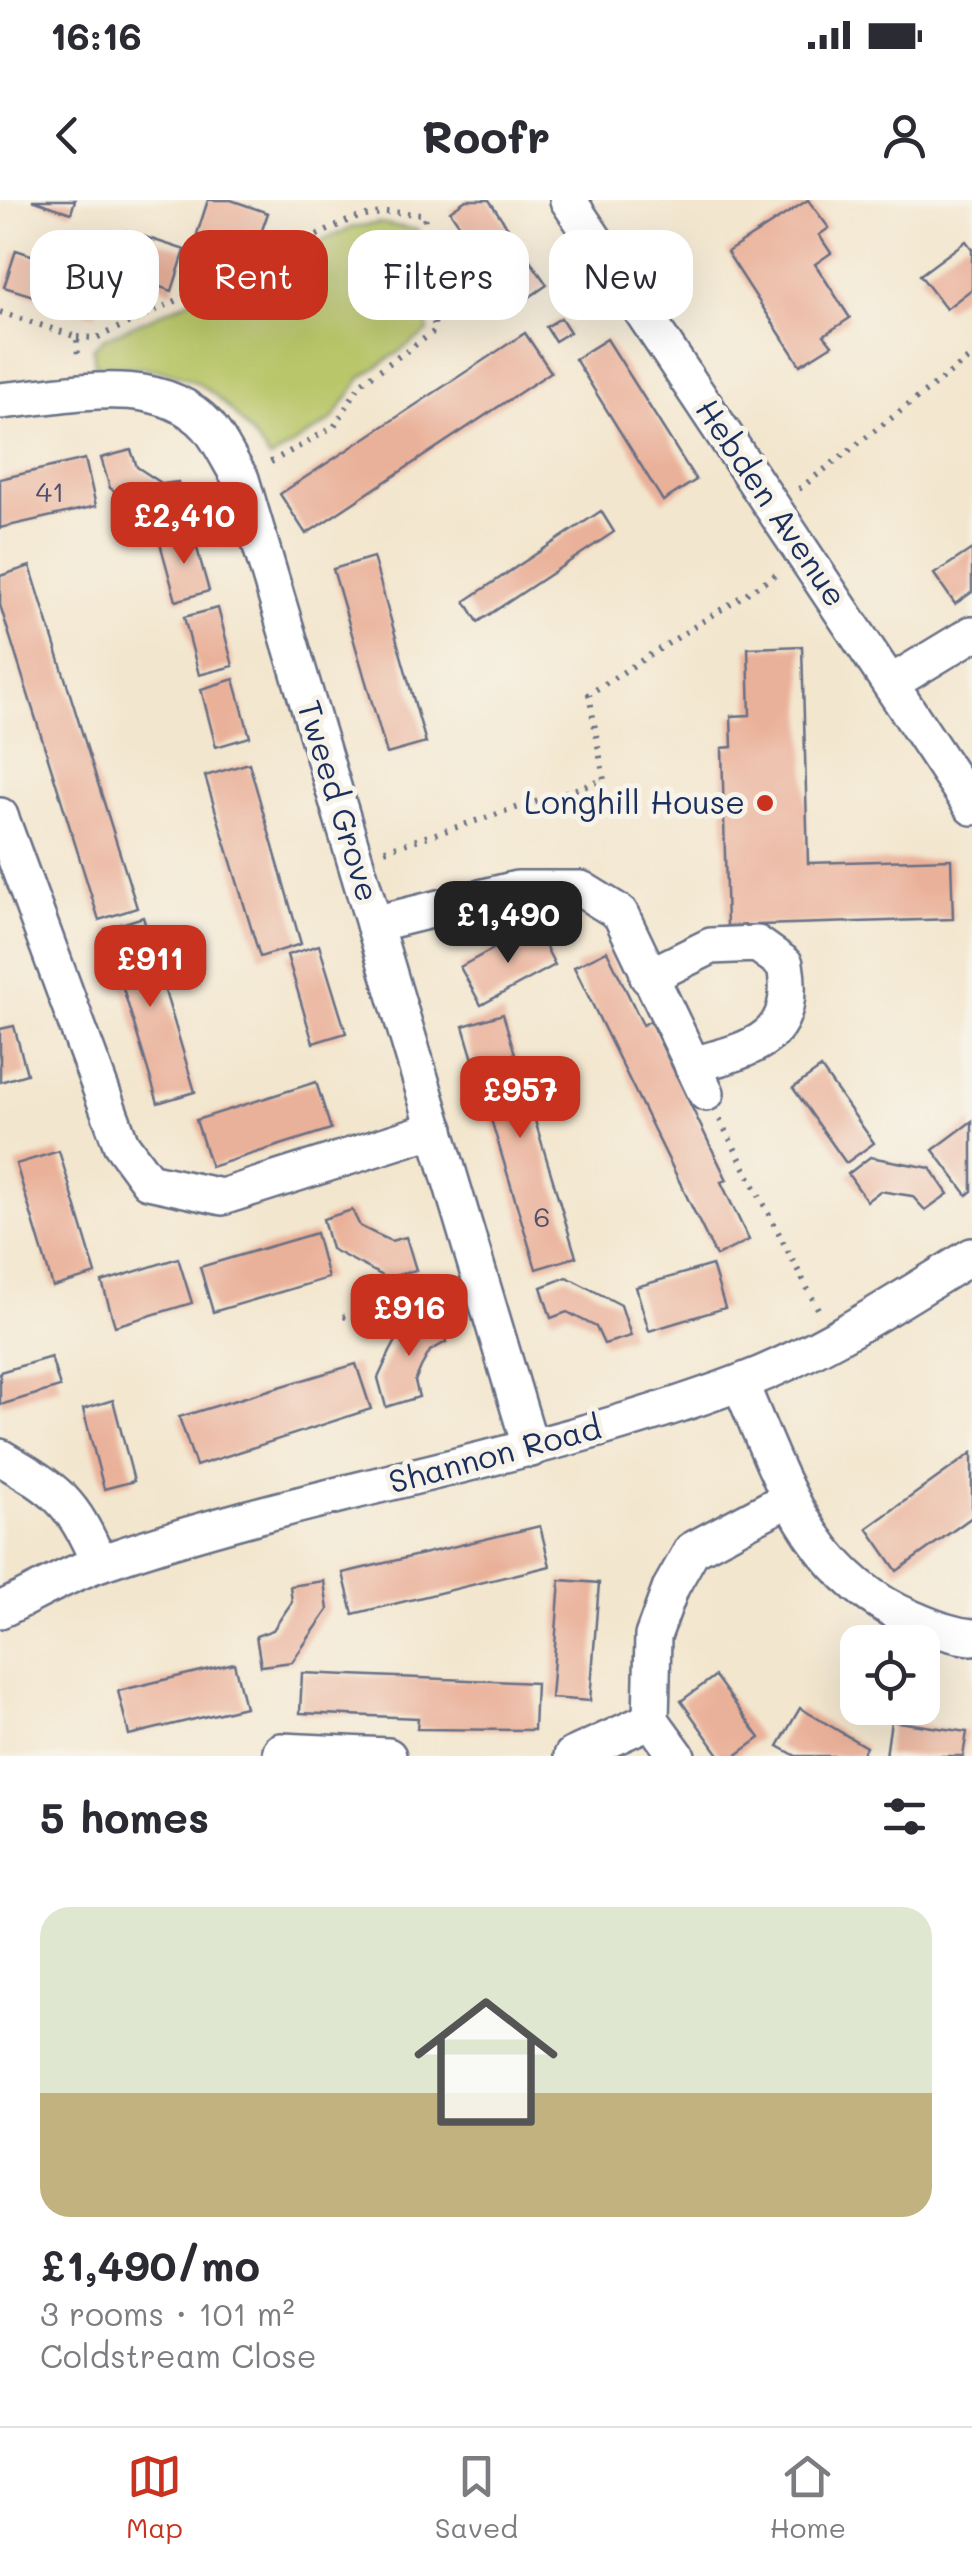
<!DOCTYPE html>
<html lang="en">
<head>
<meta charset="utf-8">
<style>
  :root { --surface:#fff; --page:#f2f2f3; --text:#2b2b33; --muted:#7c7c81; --line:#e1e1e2; --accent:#c8321e }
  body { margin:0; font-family:Mali,sans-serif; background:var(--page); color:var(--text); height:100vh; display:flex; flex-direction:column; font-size:38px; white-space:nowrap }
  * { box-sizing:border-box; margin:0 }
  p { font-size:32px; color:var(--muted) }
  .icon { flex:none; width:55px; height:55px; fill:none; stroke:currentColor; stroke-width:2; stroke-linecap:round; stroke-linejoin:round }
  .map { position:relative; height:1556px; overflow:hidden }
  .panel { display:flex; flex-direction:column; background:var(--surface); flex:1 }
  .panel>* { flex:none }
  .banner { position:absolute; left:30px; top:30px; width:912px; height:90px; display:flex; gap:20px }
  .controls { position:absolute; left:840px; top:1425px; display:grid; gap:20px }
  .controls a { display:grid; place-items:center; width:100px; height:100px; border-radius:20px; background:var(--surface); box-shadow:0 10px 40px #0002; font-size:50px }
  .price { position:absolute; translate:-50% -85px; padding:0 22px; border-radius:20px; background:var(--accent); color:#fff; font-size:32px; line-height:65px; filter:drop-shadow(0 2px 5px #0008) }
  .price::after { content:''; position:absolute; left:50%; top:60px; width:30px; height:22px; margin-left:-15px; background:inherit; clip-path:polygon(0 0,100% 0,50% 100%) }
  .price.selected { background:#222; color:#fff }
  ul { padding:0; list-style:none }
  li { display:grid; align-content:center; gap:20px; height:530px; padding:0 40px }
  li+li { border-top:2px solid var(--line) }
  li span { display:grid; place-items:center; height:310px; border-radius:30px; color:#555 }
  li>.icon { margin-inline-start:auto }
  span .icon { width:180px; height:180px; fill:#fffc; stroke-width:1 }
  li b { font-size:42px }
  h2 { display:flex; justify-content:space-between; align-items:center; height:120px; padding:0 40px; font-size:42px }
  .pill { padding:0 35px; border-radius:30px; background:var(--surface); box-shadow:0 10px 40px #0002; font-size:35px; line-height:90px }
  .pill.selected { background:var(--accent); color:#fff }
  .status { display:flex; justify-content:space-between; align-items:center; height:70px; padding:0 50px; background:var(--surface); direction:ltr }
  .status svg { height:28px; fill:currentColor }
  header { display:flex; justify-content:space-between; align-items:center; height:130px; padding:0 40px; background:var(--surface); font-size:45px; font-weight:800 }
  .tabs { display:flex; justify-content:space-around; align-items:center; height:140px; border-top:2px solid var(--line); background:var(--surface); font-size:28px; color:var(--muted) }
  .tabs a { display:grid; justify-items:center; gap:5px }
  .tabs .selected { color:var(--accent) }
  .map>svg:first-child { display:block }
  .green { fill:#b9c669; stroke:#6a7a64; stroke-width:2.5 }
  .building { fill:#eab19a }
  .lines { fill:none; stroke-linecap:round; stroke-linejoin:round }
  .street-casing { stroke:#676f85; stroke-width:40 }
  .path { stroke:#676f85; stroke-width:6; stroke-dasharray:2.5 8; stroke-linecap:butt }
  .street { stroke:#fff; stroke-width:35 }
  .poi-dot { fill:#c8321e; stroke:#f7f3e8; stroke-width:4 }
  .labels { text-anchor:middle; stroke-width:10; stroke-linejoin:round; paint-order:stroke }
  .number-label { font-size:28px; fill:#4f506d }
  .street-label { font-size:32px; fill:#1b2f5e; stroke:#f7f3e8 }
  .poi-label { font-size:32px; fill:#1b2f5e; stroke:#f7f3e8; text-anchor:end }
</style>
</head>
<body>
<div class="status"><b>16:16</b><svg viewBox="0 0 49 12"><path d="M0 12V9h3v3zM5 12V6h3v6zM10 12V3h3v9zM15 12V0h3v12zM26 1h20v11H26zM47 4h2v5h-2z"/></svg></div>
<header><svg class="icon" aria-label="back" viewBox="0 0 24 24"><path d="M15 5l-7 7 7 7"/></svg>Roofr<svg class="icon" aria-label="person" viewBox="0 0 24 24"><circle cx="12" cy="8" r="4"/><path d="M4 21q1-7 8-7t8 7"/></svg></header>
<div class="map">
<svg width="972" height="1556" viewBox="0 0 972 1556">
  <rect width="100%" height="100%" fill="#f7f3e8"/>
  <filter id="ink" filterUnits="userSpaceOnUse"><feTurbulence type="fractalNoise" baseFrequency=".01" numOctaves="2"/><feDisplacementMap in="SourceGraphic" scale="20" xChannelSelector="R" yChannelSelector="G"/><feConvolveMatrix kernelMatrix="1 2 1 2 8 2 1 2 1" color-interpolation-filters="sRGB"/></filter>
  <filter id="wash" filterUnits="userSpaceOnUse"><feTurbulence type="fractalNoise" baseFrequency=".0048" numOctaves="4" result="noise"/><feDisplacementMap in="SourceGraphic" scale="40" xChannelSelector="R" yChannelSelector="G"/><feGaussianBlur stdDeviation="2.25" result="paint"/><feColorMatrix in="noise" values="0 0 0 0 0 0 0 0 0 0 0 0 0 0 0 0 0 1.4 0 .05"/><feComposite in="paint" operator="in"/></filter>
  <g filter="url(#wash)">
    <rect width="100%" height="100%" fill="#f3e6ce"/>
    <!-- green -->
    <path class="green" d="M 380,23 L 418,30 L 428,132 L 361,178 L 332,220 L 270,259 C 213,181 191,167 95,165 L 93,149 L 103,139 L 353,27 Z"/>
    <g id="blocks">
      <!-- building -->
      <g class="building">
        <path d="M 32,0 L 75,0 L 71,13 Z"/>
        <path d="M 208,0 L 231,0 L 268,13 L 254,53 L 197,34 Z"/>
        <path d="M 466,0 L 489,0 L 547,85 L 515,107 L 450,11 Z"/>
        <path d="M 808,0 L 829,28 L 819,35 L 831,53 L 815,64 L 850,118 L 824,135 L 832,145 L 800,165 L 727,52 Z"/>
        <path d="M 127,31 L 185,50 L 172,91 L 114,72 Z"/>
        <path d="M 966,41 L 972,49 L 972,89 L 946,109 L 920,75 Z"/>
        <path d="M 16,50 L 104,79 L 95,115 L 4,87 Z"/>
        <path d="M 561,118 L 570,132 L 555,141 L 546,127 Z"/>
        <path d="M 525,133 L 551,172 L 306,334 L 280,294 Z"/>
        <path d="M 607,139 L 696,280 L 663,301 L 575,159 Z"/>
        <path d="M 131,250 L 137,267 L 163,284 L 178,282 L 186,314 L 157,320 L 110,288 L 101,258 Z"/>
        <path d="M 85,259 L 96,306 L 0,328 L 0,279 Z"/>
        <path d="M 601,311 L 614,332 L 478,422 L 465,401 Z"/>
        <path d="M 193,334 L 209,391 L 176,401 L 160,343 Z"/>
        <path d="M 972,349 L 972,392 L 955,404 L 934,374 Z"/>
        <path d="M 373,357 L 426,543 L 387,554 L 333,369 Z"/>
        <path d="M 30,366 L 137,708 L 99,720 L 0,405 L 0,376 Z"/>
        <path d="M 218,408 L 233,466 L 199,475 L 184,417 Z"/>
        <path d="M 802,446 L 808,663 L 951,659 L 953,719 L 727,726 L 722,548 L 732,547 L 731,516 L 750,515 L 748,448 Z"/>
        <path d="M 234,479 L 250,537 L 216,547 L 201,489 Z"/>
        <path d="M 249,563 L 301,744 L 260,757 L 205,576 Z"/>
        <path d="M 143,717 L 195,892 L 158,903 L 105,729 Z"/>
        <path d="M 535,726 L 555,765 L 481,805 L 460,767 Z"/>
        <path d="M 319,745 L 346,833 L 313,843 L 287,755 Z"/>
        <path d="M 607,751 L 643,825 L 650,821 L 727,980 L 721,982 L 749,1040 L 716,1056 L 574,767 Z"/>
        <path d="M 503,814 L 576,1057 L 536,1069 L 463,826 Z"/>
        <path d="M 14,826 L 27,874 L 0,882 L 0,829 Z"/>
        <path d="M 821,868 L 874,943 L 846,963 L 793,888 Z"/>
        <path d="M 316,882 L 331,929 L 211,967 L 196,920 Z"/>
        <path d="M 972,921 L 972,991 L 967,995 L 933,950 Z"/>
        <path d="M 59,951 L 96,1074 L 53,1087 L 16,964 Z"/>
        <path d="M 870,957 L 930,968 L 948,994 L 925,1010 L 912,996 L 880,991 L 867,1001 L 848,974 Z"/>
        <path d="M 352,1010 L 360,1026 L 376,1034 L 391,1041 L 406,1037 L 416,1070 L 387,1078 L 331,1049 L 323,1019 Z"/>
        <path d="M 316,1033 L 328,1078 L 213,1112 L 200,1067 Z"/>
        <path d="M 178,1058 L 192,1103 L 115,1126 L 102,1082 Z"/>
        <path d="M 712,1065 L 725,1108 L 649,1131 L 636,1087 Z"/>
        <path d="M 567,1077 L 621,1105 L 631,1136 L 604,1144 L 596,1127 L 567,1112 L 551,1118 L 541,1087 Z"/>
        <path d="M 437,1113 L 446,1142 L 430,1151 L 421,1167 L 415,1181 L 419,1197 L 386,1207 L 378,1178 L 390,1152 L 406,1122 Z"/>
        <path d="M 51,1157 L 60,1187 L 0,1205 L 0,1172 Z"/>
        <path d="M 356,1164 L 371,1209 L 196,1266 L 179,1217 Z"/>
        <path d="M 113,1200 L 134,1281 L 104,1289 L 83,1209 Z"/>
        <path d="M 972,1253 L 972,1317 L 897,1371 L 867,1328 Z"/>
        <path d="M 540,1326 L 550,1366 L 353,1414 L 343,1373 Z"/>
        <path d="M 560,1380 L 599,1383 L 590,1501 L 551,1498 Z"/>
        <path d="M 324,1381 L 328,1410 L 292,1462 L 261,1466 L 256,1436 L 273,1430 L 283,1415 L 292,1402 L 290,1386 Z"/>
        <path d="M 234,1463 L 245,1507 L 129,1535 L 118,1491 Z"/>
        <path d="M 302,1473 L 536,1483 L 534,1530 L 417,1529 L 418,1518 L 300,1513 Z"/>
        <path d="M 715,1476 L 760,1538 L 735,1556 L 720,1556 L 681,1501 Z"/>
        <path d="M 800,1508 L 866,1547 L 861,1556 L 796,1556 L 778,1546 Z"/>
        <path d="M 891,1521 L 967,1532 L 963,1556 L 886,1556 Z"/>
      </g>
    </g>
  </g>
  <g filter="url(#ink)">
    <use href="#blocks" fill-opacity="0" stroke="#676f85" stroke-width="2.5"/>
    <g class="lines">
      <!-- street casing -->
      <g class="street-casing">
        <g id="street">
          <path d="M 568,0 L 972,607"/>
          <path d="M 0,201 C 65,196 157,170 208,226 C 221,241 230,263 241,279 L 531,1249"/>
          <path d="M 893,482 L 972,434"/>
          <path d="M 0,616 L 121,944 L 148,981 L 222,997 L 436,929"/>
          <path d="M 374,724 L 517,689 L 581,689 L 620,713 L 706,893"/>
          <path d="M 648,777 L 711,746 L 757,744 L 785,764 C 798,839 754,849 692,865"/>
          <path d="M 740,1183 C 781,1278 809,1376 913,1419 C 933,1427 950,1435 972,1437"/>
          <path d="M 0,1257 C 58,1291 72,1300 99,1363"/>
          <path d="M 0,1410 C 34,1394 68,1374 103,1362 C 311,1290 532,1261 739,1183 C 822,1152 896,1102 972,1056"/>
          <path d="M 281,1551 L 388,1556"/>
          <path d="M 572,1556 L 651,1520"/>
          <path d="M 677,1556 L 651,1520 L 653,1436 L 671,1387 L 692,1350 L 790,1298"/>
        </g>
      </g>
      <!-- path -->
      <g class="path">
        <path d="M 0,112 L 77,137 L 78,160"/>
        <path d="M 77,137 L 96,138 L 352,19 L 385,12 L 424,14 L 435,131 L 361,183 L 334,227 L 269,263"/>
        <path d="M 799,289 L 972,156"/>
        <path d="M 385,650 L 604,580 L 589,494 L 780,372"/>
        <path d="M 720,920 L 818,1109"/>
        <path d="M 343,1117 L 449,1086"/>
      </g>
      <!-- street -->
      <use href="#street" class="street"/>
    </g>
  </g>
  <!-- markers -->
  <circle class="poi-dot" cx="765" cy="603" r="10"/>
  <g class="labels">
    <!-- number labels -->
    <g class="number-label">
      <text x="50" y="302">41</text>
      <text x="542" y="1027">6</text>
    </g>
    <!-- street labels -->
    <g class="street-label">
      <text transform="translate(771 303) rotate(56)" y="11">Hebden Avenue</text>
      <text transform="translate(338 601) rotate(73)" y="11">Tweed Grove</text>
      <text transform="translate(495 1255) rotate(-15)" y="11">Shannon Road</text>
    </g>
    <!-- poi labels -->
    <g class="poi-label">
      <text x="745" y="614">Longhill House</text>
    </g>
  </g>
</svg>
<div class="controls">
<a><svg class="icon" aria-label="locate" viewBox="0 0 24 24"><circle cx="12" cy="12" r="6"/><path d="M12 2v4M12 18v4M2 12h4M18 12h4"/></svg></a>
</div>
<b class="price" style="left:184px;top:367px">£2,410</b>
<b class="price selected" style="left:508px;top:766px">£1,490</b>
<b class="price" style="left:150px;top:810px">£911</b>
<b class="price" style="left:520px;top:941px">£957</b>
<b class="price" style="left:409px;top:1159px">£916</b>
<div class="banner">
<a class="pill">Buy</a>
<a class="pill selected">Rent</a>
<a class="pill">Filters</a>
<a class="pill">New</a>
</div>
</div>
<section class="panel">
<h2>5 homes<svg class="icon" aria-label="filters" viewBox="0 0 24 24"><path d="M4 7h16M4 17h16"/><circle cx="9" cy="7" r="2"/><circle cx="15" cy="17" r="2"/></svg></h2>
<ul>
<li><span style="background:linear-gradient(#dfe7d0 60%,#c2b280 0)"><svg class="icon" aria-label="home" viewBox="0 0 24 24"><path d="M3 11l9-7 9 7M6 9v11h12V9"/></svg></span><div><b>£1,490/mo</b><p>3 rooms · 101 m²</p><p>Coldstream Close</p></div></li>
</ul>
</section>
<nav class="tabs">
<a class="selected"><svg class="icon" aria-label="map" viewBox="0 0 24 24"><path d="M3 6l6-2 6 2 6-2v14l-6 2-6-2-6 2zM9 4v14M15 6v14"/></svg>Map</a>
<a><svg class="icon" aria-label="saved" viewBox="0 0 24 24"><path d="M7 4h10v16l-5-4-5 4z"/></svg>Saved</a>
<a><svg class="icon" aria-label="home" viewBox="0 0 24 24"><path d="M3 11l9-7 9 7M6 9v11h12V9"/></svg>Home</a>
</nav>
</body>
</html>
